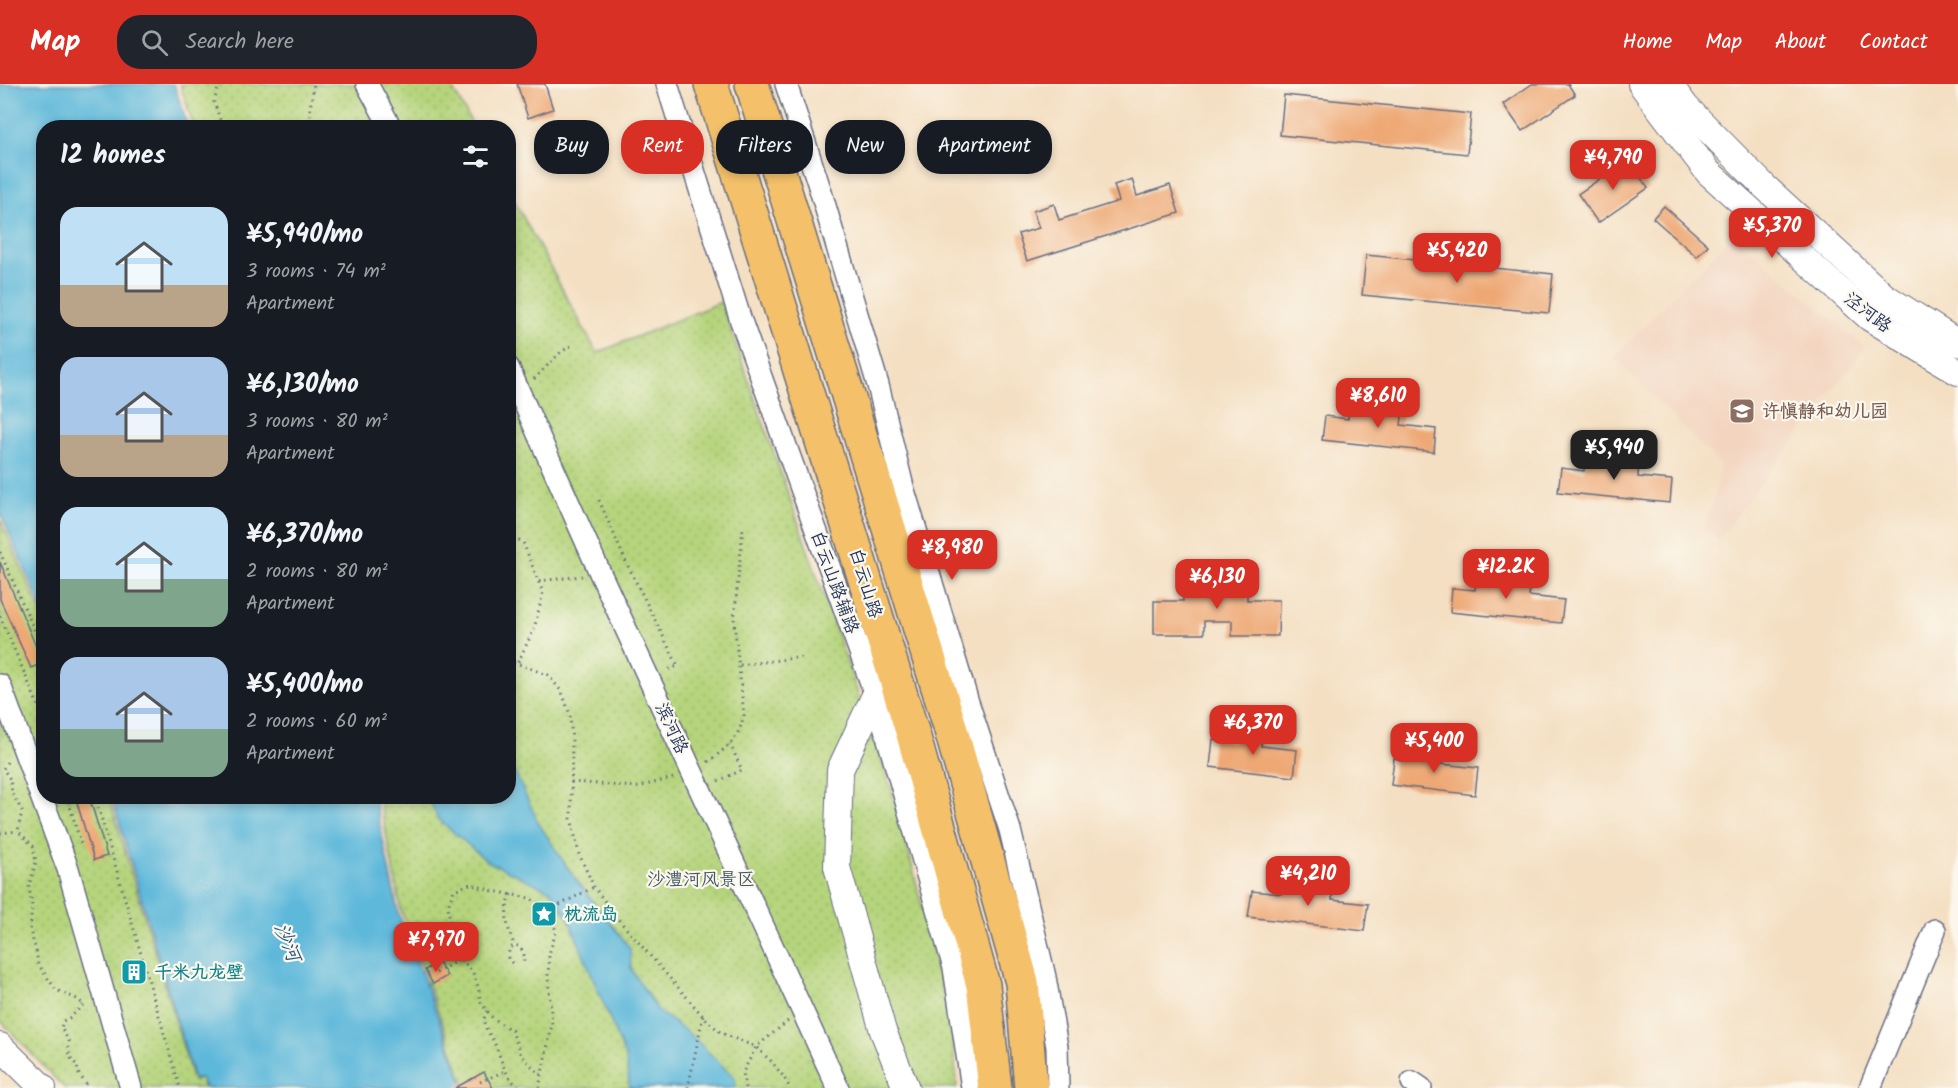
<!DOCTYPE html>
<html lang="en">
<head>
<meta charset="utf-8">
<style>
  :root { --surface:#171b24; --page:#20242c; --text:#f1f3f6; --muted:#9ea1a6; --accent:#d93025 }
  body { margin:0; font-family:Kalam,"LXGW WenKai TC",sans-serif; background:var(--page); color:var(--text); height:100vh; display:flex; flex-direction:column; font-size:22px; white-space:nowrap }
  * { box-sizing:border-box; margin:0 }
  p { font-size:20px; color:var(--muted) }
  .icon { flex:none; width:33px; height:33px; fill:none; stroke:currentColor; stroke-width:2; stroke-linecap:round; stroke-linejoin:round }
  .map { position:relative; flex:1; overflow:hidden }
  .sheet { position:absolute; left:36px; top:36px; width:480px; height:684px; display:flex; flex-direction:column; background:var(--surface); border-radius:24px; box-shadow:0 3px 9px #0003 }
  .sheet>* { flex:none }
  .hud { position:absolute; left:534px; top:36px; width:570px; height:54px; display:flex; gap:12px }
  .price { position:absolute; translate:-50% -51px; padding:0 14px; border-radius:12px; background:var(--accent); color:#fff; font-size:20px; line-height:39px; filter:drop-shadow(0 2px 3px #0008) }
  .price::after { content:''; position:absolute; left:50%; top:36px; width:18px; height:14px; margin-left:-9px; background:inherit; clip-path:polygon(0 0,100% 0,50% 100%) }
  .price.on { background:#222; color:#fff }
  ul { padding:0; list-style:none }
  li { display:flex; align-items:center; gap:18px; height:150px; padding:0 24px }
  li span { display:grid; place-items:center; flex:none; width:168px; height:120px; border-radius:18px; color:#555 }
  li>.icon { margin-inline-start:auto }
  span .icon { width:72px; height:72px; fill:#fffc; stroke-width:1 }
  li b { font-size:26px }
  h2 { display:flex; justify-content:space-between; align-items:center; height:72px; padding:0 24px; font-size:26px }
  .chip { padding:0 21px; border-radius:24px; background:var(--surface); box-shadow:0 3px 9px #0003; font-size:21px; line-height:54px }
  .chip.on { background:var(--accent); color:#fff }
  header { display:flex; align-items:center; gap:36px; box-sizing:border-box; height:84px; padding:0 30px; background:var(--accent); color:#fff }
  header strong { font-size:28px }
  nav { display:flex; gap:33px; margin-inline-start:auto; font-size:21px }
  .search { width:420px; height:54px; background:var(--page); display:flex; align-items:center; gap:15px; box-sizing:border-box; padding:0 21px; border-radius:24px; color:var(--muted); font-size:22px }
  .map>svg:first-child { display:block }
  .built { fill:#f3d4bf }
  .park { fill:url(#park-dots); stroke:#68826c; stroke-width:1.5 }
  .water { fill:#5db8da; stroke:#3c749c; stroke-width:1.5 }
  .building { fill:#eea875 }
  .lines { fill:none; stroke-linecap:round; stroke-linejoin:round }
  .minor-casing { stroke:#676d81; stroke-width:24 }
  .tertiary-casing { stroke:#676d81; stroke-width:28 }
  .trunk-casing { stroke:#676d81; stroke-width:36 }
  .path { stroke:#676d81; stroke-width:3; stroke-dasharray:1.5 4.5; stroke-linecap:butt }
  .minor { stroke:#fff; stroke-width:21 }
  .tertiary { stroke:#fff; stroke-width:26 }
  .trunk { stroke:#f4c16a; stroke-width:33 }
  .labels { text-anchor:middle; stroke-width:4.5; stroke-linejoin:round; paint-order:stroke }
  .street-label { font-size:18px; fill:#1b2f5e; stroke:#fbf7ec }
  .education-label { font-size:18px; font-weight:bold; fill:#785e54; stroke:#fbf7ec; text-anchor:start }
  .park-label { font-size:18px; fill:#425865; stroke:#fbf7ec }
  .culture-label { font-size:18px; font-weight:bold; fill:#0d838f; stroke:#fbf7ec; text-anchor:start }
  .water-label { font-size:20px; font-style:italic; fill:#2f5883; stroke:#fbf7ec }
</style>
</head>
<body>
<header>
<strong>Map</strong>
<div class="search"><svg class="icon" aria-label="search" viewBox="0 0 24 24"><circle cx="10" cy="10" r="6"/><path d="M15 15l6 6"/></svg>Search here</div>
<nav><a>Home</a><a>Map</a><a>About</a><a>Contact</a></nav>
</header>
<div class="map">
<svg width="1958" height="1004" viewBox="0 0 1958 1004">
  <defs>
    <pattern id="park-dots" width="8" height="8" patternUnits="userSpaceOnUse" patternTransform="scale(1.5)"><rect width="8" height="8" fill="#b5d47b"/><path d="M2 2h.1M6 6h.1" fill="none" stroke="#9bb66d" stroke-width="1.8" stroke-linecap="round"/></pattern>
  </defs>
  <rect width="100%" height="100%" fill="#fbf7ec"/>
  <filter id="ink" filterUnits="userSpaceOnUse"><feTurbulence type="fractalNoise" baseFrequency=".0167" numOctaves="2"/><feDisplacementMap in="SourceGraphic" scale="12" xChannelSelector="R" yChannelSelector="G"/><feConvolveMatrix kernelMatrix="1 2 1 2 8 2 1 2 1" color-interpolation-filters="sRGB"/></filter>
  <filter id="wash" filterUnits="userSpaceOnUse"><feTurbulence type="fractalNoise" baseFrequency=".008" numOctaves="4" result="noise"/><feDisplacementMap in="SourceGraphic" scale="24" xChannelSelector="R" yChannelSelector="G"/><feGaussianBlur stdDeviation="1.35" result="paint"/><feColorMatrix in="noise" values="0 0 0 0 0 0 0 0 0 0 0 0 0 0 0 0 0 1.4 0 .05"/><feComposite in="paint" operator="in"/></filter>
  <g filter="url(#wash)">
    <rect width="100%" height="100%" fill="#f4dfc2"/>
    <!-- built -->
    <path class="built" d="M 1733,151 L 1865,264 L 1718,456 L 1703,445 L 1713,418 L 1720,381 L 1614,273 Z"/>
    <!-- park -->
    <g class="park">
      <path d="M 180,0 L 450,0 L 474,43 L 194,43 Z"/>
      <path d="M 509,107 L 597,269 L 721,218 L 898,724 L 952,946 L 957,1004 L 466,1004 L 401,826 L 379,713 L 508,712 Z"/>
      <path d="M 0,435 L 43,533 L 44,712 L 109,713 L 193,997 L 200,995 L 204,1004 L 64,1004 L 0,936 Z"/>
    </g>
    <!-- water -->
    <g class="water">
      <path d="M 0,0 L 174,0 L 188,43 L 44,44 L 43,526 L 0,428 Z"/>
      <path d="M 509,676 L 539,740 L 573,792 L 630,864 L 631,885 L 658,927 L 691,951 L 735,994 L 736,1004 L 630,1004 L 625,972 L 568,833 L 551,807 L 487,777 L 438,735 L 428,713 L 508,712 Z"/>
      <path d="M 112,713 L 374,713 L 398,828 L 465,1004 L 205,1004 L 201,994 L 194,996 Z"/>
    </g>
    <g id="blocks">
      <!-- building -->
      <g class="building">
        <path d="M 517,0 L 545,0 L 553,25 L 528,34 Z"/>
        <path d="M 1532,0 L 1568,0 L 1575,11 L 1522,47 L 1503,20 Z"/>
        <path d="M 1284,11 L 1471,30 L 1467,70 L 1280,51 Z"/>
        <path d="M 1628,76 L 1648,104 L 1598,139 L 1578,110 Z"/>
        <path d="M 1132,95 L 1137,112 L 1170,101 L 1179,129 L 1027,177 L 1018,150 L 1039,144 L 1033,127 L 1054,120 L 1059,136 L 1119,117 L 1114,101 Z"/>
        <path d="M 1664,122 L 1708,161 L 1697,173 L 1653,134 Z"/>
        <path d="M 1366,171 L 1553,190 L 1549,229 L 1362,211 Z"/>
        <path d="M 1349,319 L 1403,325 L 1401,341 L 1436,345 L 1434,368 L 1322,356 L 1325,332 L 1348,335 Z"/>
        <path d="M 1586,370 L 1639,376 L 1638,393 L 1672,396 L 1670,419 L 1558,408 L 1561,384 L 1584,387 Z"/>
        <path d="M 0,478 L 43,579 L 31,584 L 0,515 Z"/>
        <path d="M 1477,490 L 1531,496 L 1529,512 L 1564,516 L 1561,539 L 1450,528 L 1452,504 L 1475,506 Z"/>
        <path d="M 1183,496 L 1247,497 L 1247,516 L 1279,516 L 1278,552 L 1232,552 L 1232,537 L 1204,537 L 1204,550 L 1154,550 L 1154,517 L 1183,517 Z"/>
        <path d="M 1236,646 L 1262,649 L 1261,662 L 1297,666 L 1294,693 L 1210,683 L 1213,655 L 1235,658 Z"/>
        <path d="M 1417,664 L 1443,667 L 1441,680 L 1478,684 L 1475,711 L 1391,701 L 1394,674 L 1415,676 Z"/>
        <path d="M 75,712 L 89,712 L 107,772 L 94,776 Z"/>
        <path d="M 1283,797 L 1333,803 L 1332,816 L 1368,820 L 1364,847 L 1248,833 L 1252,807 L 1281,810 Z"/>
        <path d="M 439,878 L 447,892 L 433,900 L 425,886 Z"/>
        <path d="M 484,988 L 493,1004 L 455,1004 Z"/>
      </g>
    </g>
  </g>
  <g filter="url(#ink)">
    <use href="#blocks" fill-opacity="0" stroke="#676d81" stroke-width="1.5"/>
    <g class="lines">
      <!-- minor casing -->
      <g class="minor-casing">
        <g id="minor">
          <path d="M 367,0 L 391,44"/>
          <path d="M 667,0 L 741,237 L 875,610 L 954,884 L 972,1004"/>
          <path d="M 786,0 L 820,105 L 878,301 L 903,403 L 967,615 L 1010,746 L 1045,893 L 1057,963 L 1058,1004"/>
          <path d="M 508,283 L 601,491 L 838,1004"/>
          <path d="M 0,601 L 68,785 L 131,1004"/>
          <path d="M 1412,998 L 1421,1004"/>
          <path d="M 1870,1004 L 1935,846"/>
        </g>
      </g>
      <!-- tertiary casing -->
      <g class="tertiary-casing">
        <g id="tertiary">
          <path d="M 1641,0 L 1708,88 L 1870,234 L 1958,288"/>
          <path d="M 1669,0 L 1686,23 L 1765,103 L 1884,212 L 1958,259"/>
          <path d="M 891,577 L 840,686 L 837,783 L 883,947 L 906,1004"/>
          <path d="M 0,962 L 43,1004"/>
        </g>
      </g>
      <!-- trunk casing -->
      <g class="trunk-casing">
        <g id="trunk">
          <path d="M 711,0 L 913,650 L 983,901 L 995,1004"/>
          <path d="M 752,0 L 949,639 L 1022,898 L 1031,1004"/>
        </g>
      </g>
      <!-- path -->
      <g class="path">
        <path d="M 219,0 L 214,18 L 223,44"/>
        <path d="M 313,44 L 310,25 L 314,0"/>
        <path d="M 534,295 L 561,268 L 574,260"/>
        <path d="M 599,416 L 625,476 L 678,582 L 665,587"/>
        <path d="M 508,450 L 523,458 L 543,509 L 534,545 L 518,578"/>
        <path d="M 0,468 L 44,568"/>
        <path d="M 539,497 L 582,492"/>
        <path d="M 0,532 L 44,635"/>
        <path d="M 508,576 L 548,591 L 562,608 L 570,631 L 572,656 L 571,734 L 579,770 L 594,803 L 618,835 L 703,932 L 721,949 L 756,963 L 771,977 L 783,992 L 790,1004"/>
        <path d="M 740,581 L 802,573"/>
        <path d="M 7,678 L 3,685 L 10,695 L 12,709 L 22,727 L 18,747 L 33,762 L 36,778 L 29,802 L 32,822 L 30,847 L 36,866 L 38,880 L 56,906 L 77,915 L 83,920"/>
        <path d="M 708,678 C 728,662 738,657 744,631 L 734,537 L 743,444"/>
        <path d="M 718,697 L 742,686 L 730,660"/>
        <path d="M 571,698 L 638,703 L 673,694"/>
        <path d="M 67,712 L 81,760"/>
        <path d="M 95,712 L 180,1004"/>
        <path d="M 0,749 L 18,747"/>
        <path d="M 511,810 C 503,831 507,841 514,861"/>
        <path d="M 512,879 L 508,874 L 509,866 L 514,861 C 522,862 523,868 525,874 L 522,881"/>
        <path d="M 436,889 L 460,875"/>
        <path d="M 83,921 L 71,933 L 63,937 L 61,944 L 69,957 C 68,968 68,973 77,981 L 78,989 L 89,1004"/>
        <path d="M 487,927 C 486,929 484,934 484,936 C 484,944 491,952 494,958 C 502,975 504,994 521,1004"/>
        <path d="M 541,991 L 521,972 L 512,947 L 492,933 L 481,919 L 478,902 L 472,887 L 460,875 L 452,854 L 448,822 L 454,806 L 470,800 L 493,807 L 529,814 L 550,826"/>
        <path d="M 480,998 L 505,987"/>
        <path d="M 539,1004 L 552,940 L 548,893 L 549,870 L 556,848 L 550,826 L 594,803"/>
        <path d="M 688,1004 L 703,932"/>
        <path d="M 745,1004 L 743,988 L 756,963 L 788,937"/>
      </g>
      <!-- minor -->
      <use href="#minor" class="minor"/>
      <!-- tertiary -->
      <use href="#tertiary" class="tertiary"/>
      <!-- trunk -->
      <use href="#trunk" class="trunk"/>
    </g>
  </g>
  <!-- icons -->
  <defs>
    <g id="school-square" transform="scale(1.35)"><rect x="-9" y="-9" width="18" height="18" rx="4" fill="#8d6e63" stroke="#fbf7ec"/><path d="M0-5L7-2L0 1L-7-2ZM-4 1L0 2.5L4 1V4Q0 6-4 4Z" fill="#fff"/></g>
    <g id="sight-square" transform="scale(1.35)"><rect x="-9" y="-9" width="18" height="18" rx="4" fill="#0f9aa8" stroke="#fbf7ec"/><path d="M0-6L1.8-2.2L6-1.7L2.9 1.2L3.7 5.4L0 3.3L-3.7 5.4L-2.9 1.2L-6-1.7L-1.8-2.2Z" fill="#fff"/></g>
    <g id="building-square" transform="scale(1.35)"><rect x="-9" y="-9" width="18" height="18" rx="4" fill="#0f9aa8" stroke="#fbf7ec"/><path d="M-4-6H4V6H1V3H-1V6H-4ZM-2.5-4.3h1.7v1.8h-1.7ZM.8-4.3h1.7v1.8H.8ZM-2.5-1h1.7V.8h-1.7ZM.8-1h1.7V.8H.8Z" fill="#fff"/></g>
  </defs>
  <g fill-rule="evenodd">
    <use href="#school-square" x="1742" y="327"/>
    <use href="#sight-square" x="544" y="830"/>
    <use href="#building-square" x="134" y="888"/>
  </g>
  <g class="labels">
    <!-- street labels -->
    <g class="street-label">
      <text transform="translate(1868 228) rotate(37)" y="6">泾河路</text>
      <text transform="translate(835 498) rotate(70)" y="6">白云山路辅路</text>
      <text transform="translate(866 499) rotate(73)" y="6">白云山路</text>
      <text transform="translate(672 644) rotate(65)" y="6">滨河路</text>
    </g>
    <!-- education labels -->
    <g class="education-label">
      <text x="1762" y="333">许慎静和幼儿园</text>
    </g>
    <!-- park labels -->
    <g class="park-label">
      <text x="701" y="801">沙澧河风景区</text>
    </g>
    <!-- culture labels -->
    <g class="culture-label">
      <text x="564" y="836">枕流岛</text>
      <text x="154" y="894">千米九龙壁</text>
    </g>
    <!-- water labels -->
    <g class="water-label">
      <text transform="translate(288 858) rotate(68)" y="7">沙河</text>
    </g>
  </g>
</svg>
<b class="price" style="left:1613px;top:107px">¥4,790</b>
<b class="price" style="left:1772px;top:175px">¥5,370</b>
<b class="price" style="left:1457px;top:200px">¥5,420</b>
<b class="price" style="left:1378px;top:345px">¥8,610</b>
<b class="price on" style="left:1614px;top:397px">¥5,940</b>
<b class="price" style="left:952px;top:497px">¥8,980</b>
<b class="price" style="left:1506px;top:516px">¥12.2K</b>
<b class="price" style="left:1217px;top:526px">¥6,130</b>
<b class="price" style="left:1253px;top:672px">¥6,370</b>
<b class="price" style="left:1434px;top:690px">¥5,400</b>
<b class="price" style="left:1308px;top:823px">¥4,210</b>
<b class="price" style="left:436px;top:889px">¥7,970</b>
<div class="hud">
<a class="chip">Buy</a>
<a class="chip on">Rent</a>
<a class="chip">Filters</a>
<a class="chip">New</a>
<a class="chip">Apartment</a>
</div>
<section class="sheet">
<h2>12 homes<svg class="icon" aria-label="filters" viewBox="0 0 24 24"><path d="M4 7h16M4 17h16"/><circle cx="9" cy="7" r="2"/><circle cx="15" cy="17" r="2"/></svg></h2>
<ul>
<li><span style="background:linear-gradient(#bfe0f5 65%,#b9a48a 0)"><svg class="icon" aria-label="home" viewBox="0 0 24 24"><path d="M3 11l9-7 9 7M6 9v11h12V9"/></svg></span><div><b>¥5,940/mo</b><p>3 rooms · 74 m²</p><p>Apartment</p></div></li>
<li><span style="background:linear-gradient(#a9c7e8 65%,#b9a48a 0)"><svg class="icon" aria-label="home" viewBox="0 0 24 24"><path d="M3 11l9-7 9 7M6 9v11h12V9"/></svg></span><div><b>¥6,130/mo</b><p>3 rooms · 80 m²</p><p>Apartment</p></div></li>
<li><span style="background:linear-gradient(#bfe0f5 60%,#7fa58c 0)"><svg class="icon" aria-label="home" viewBox="0 0 24 24"><path d="M3 11l9-7 9 7M6 9v11h12V9"/></svg></span><div><b>¥6,370/mo</b><p>2 rooms · 80 m²</p><p>Apartment</p></div></li>
<li><span style="background:linear-gradient(#a9c7e8 60%,#7fa58c 0)"><svg class="icon" aria-label="home" viewBox="0 0 24 24"><path d="M3 11l9-7 9 7M6 9v11h12V9"/></svg></span><div><b>¥5,400/mo</b><p>2 rooms · 60 m²</p><p>Apartment</p></div></li>
</ul>
</section>
</div>
</body>
</html>
